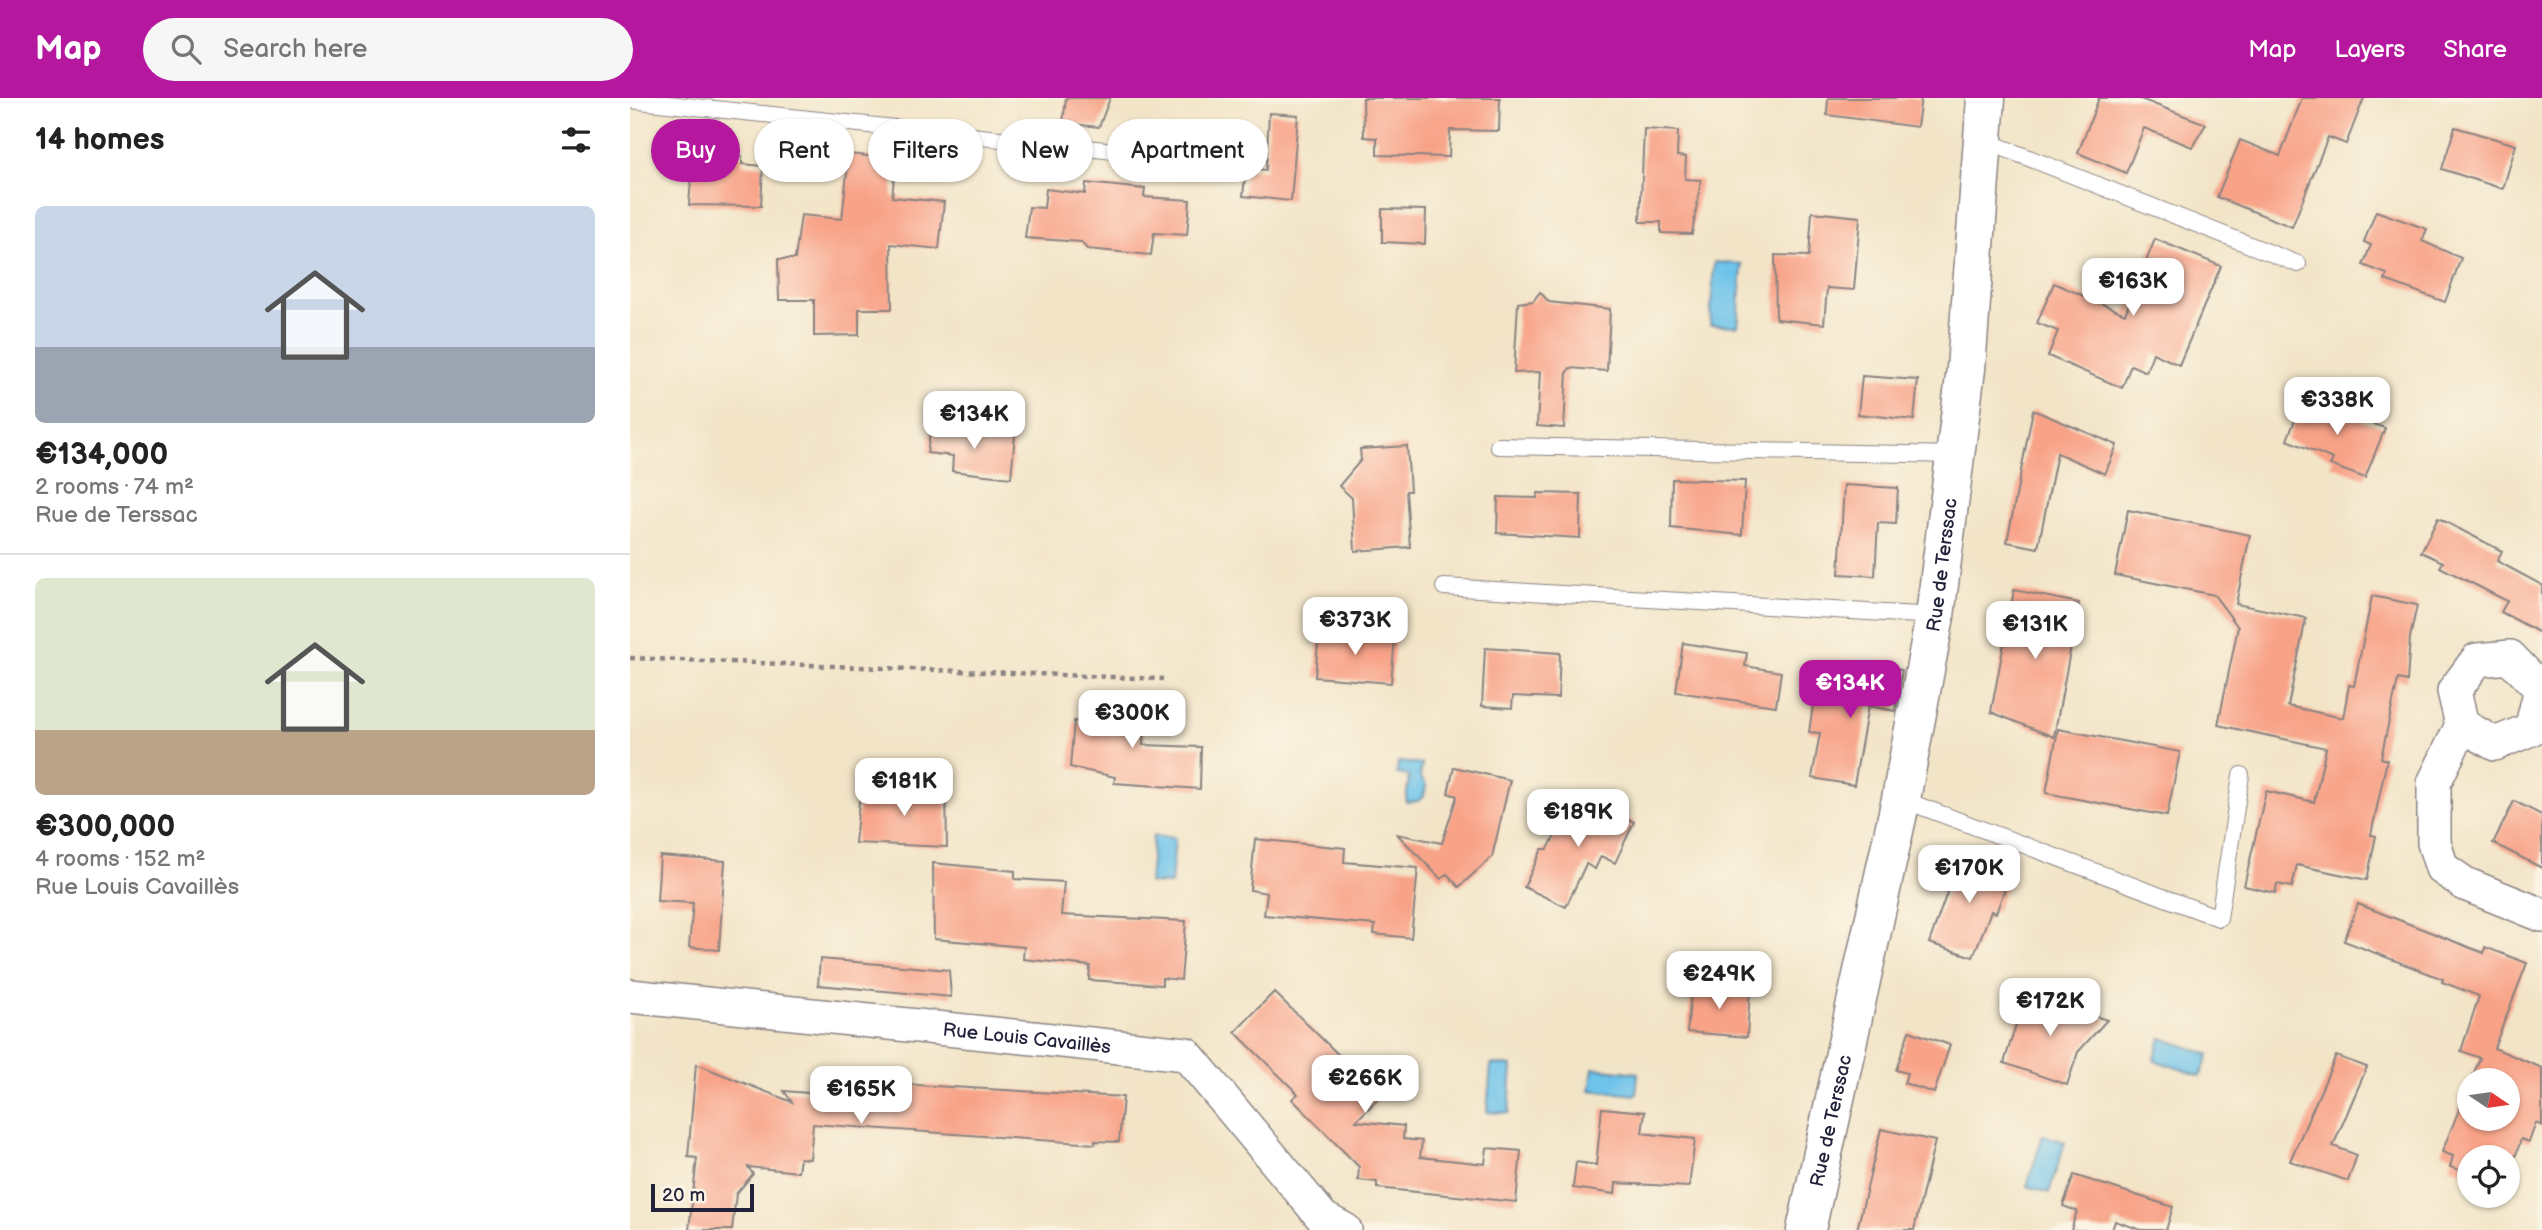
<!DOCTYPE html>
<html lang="en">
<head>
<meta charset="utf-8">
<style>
  :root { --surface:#fff; --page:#f6f6f6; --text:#222; --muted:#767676; --line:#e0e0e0; --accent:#b5179e }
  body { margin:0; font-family:"Balsamiq Sans",sans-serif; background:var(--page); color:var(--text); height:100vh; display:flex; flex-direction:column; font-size:26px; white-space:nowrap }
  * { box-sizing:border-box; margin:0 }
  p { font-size:23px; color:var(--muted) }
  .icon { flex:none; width:38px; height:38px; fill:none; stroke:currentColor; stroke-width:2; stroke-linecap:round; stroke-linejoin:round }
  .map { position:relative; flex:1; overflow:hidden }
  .sheet { display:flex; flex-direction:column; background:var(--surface); width:630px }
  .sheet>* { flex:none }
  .top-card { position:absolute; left:21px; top:21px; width:665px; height:63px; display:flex; gap:14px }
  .needle { width:46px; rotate:103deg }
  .buttons { position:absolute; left:1827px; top:970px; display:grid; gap:14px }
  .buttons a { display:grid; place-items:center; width:63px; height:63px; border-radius:50%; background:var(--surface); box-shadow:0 2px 5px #0004; font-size:35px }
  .scale { position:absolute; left:21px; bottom:18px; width:103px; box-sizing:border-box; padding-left:7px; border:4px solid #22223b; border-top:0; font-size:19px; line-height:24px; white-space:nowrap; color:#22223b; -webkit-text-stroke:5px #fcf5e5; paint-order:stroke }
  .price { position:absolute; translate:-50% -60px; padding:0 16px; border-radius:14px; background:#fff; color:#222; font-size:23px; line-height:46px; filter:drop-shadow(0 2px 4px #0008) }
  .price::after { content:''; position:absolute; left:50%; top:42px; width:21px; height:16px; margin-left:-10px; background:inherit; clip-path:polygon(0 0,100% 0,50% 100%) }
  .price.on { background:var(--accent); color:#fff }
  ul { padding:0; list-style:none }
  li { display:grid; align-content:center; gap:14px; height:371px; padding:0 35px }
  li+li { border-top:2px solid var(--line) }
  li span { display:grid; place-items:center; height:217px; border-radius:10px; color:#555 }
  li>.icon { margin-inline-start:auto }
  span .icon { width:126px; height:126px; fill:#fffc; stroke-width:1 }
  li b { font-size:30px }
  h2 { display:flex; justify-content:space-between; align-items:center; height:84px; padding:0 35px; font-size:30px }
  .chip { padding:0 24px; border-radius:32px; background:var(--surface); box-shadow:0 2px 5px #0004; font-size:24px; line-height:63px }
  .chip.on { background:var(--accent); color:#fff }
  header { display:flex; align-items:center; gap:42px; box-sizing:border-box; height:98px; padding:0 35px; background:var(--accent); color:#fff }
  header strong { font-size:33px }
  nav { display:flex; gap:38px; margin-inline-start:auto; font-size:24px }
  .search { width:490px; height:63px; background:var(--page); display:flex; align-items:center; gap:18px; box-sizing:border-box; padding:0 24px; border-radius:38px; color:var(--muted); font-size:26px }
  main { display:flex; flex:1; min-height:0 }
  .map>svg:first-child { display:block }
  .water { fill:#6dc3ea; stroke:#487292; stroke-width:2 }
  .building { fill:#f8a388 }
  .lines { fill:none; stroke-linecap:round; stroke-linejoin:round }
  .service-casing { stroke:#8a8381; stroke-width:18 }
  .minor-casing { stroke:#8a8381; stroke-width:36 }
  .tertiary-casing { stroke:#8a8381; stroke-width:41 }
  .path { stroke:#8a8381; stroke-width:4.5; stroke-dasharray:5 5; stroke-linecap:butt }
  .service { stroke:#fff; stroke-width:16 }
  .minor { stroke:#fff; stroke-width:33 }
  .tertiary { stroke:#fff; stroke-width:38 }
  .labels { text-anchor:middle; stroke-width:5; stroke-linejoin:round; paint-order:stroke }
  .street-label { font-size:19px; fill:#22223b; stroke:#fcf5e5 }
</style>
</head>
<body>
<header>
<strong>Map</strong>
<div class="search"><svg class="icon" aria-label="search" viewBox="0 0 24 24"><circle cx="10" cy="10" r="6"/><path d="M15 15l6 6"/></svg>Search here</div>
<nav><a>Map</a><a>Layers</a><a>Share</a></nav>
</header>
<main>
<section class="sheet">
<h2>14 homes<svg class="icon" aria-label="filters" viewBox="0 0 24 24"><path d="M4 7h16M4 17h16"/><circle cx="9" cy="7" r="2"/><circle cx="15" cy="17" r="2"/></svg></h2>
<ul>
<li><span style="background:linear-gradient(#c9d6e8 65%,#9aa5b1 0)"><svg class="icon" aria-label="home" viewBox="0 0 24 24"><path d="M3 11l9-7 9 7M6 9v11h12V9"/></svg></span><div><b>€134,000</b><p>2 rooms · 74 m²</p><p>Rue de Terssac</p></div></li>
<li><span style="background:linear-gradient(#dfe7d0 70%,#b9a48a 0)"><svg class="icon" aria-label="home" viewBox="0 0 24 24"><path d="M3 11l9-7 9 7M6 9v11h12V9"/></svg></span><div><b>€300,000</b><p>4 rooms · 152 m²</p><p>Rue Louis Cavaillès</p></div></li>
</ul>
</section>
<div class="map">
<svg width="1912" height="1132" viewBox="0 0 1912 1132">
  <rect width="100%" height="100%" fill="#fcf5e5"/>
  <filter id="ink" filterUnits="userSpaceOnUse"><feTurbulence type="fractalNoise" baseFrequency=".0143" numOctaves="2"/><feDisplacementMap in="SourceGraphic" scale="14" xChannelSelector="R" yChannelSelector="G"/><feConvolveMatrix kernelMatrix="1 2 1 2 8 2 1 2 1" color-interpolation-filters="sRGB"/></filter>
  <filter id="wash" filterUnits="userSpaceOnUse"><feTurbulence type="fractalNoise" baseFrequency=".00686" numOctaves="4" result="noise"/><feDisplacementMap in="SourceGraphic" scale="28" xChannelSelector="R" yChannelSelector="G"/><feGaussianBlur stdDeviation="1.57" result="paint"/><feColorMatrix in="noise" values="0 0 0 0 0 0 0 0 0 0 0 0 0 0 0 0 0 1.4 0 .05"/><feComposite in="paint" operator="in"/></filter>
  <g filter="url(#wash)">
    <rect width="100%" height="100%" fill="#f2e4c7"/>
    <!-- water -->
    <g class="water">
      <path d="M 1084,164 L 1112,166 L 1108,228 L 1080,227 Z"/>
      <path d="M 768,664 L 792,666 L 790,679 L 796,687 L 794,698 L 788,703 L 776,704 L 779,678 L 767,676 Z"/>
      <path d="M 523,738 L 545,740 L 541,786 L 519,785 Z"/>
      <path d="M 1531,940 L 1579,956 L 1571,978 L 1524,962 Z"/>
      <path d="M 861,966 L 882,968 L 879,1015 L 857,1014 Z"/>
      <path d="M 963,970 L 1008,975 L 1006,997 L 960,992 Z"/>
      <path d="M 1413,1037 L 1435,1044 L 1419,1095 L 1397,1088 Z"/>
    </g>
    <g id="blocks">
      <!-- building -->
      <g class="building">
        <path d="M 436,0 L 480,0 L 469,29 L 433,25 Z"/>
        <path d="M 733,0 L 870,0 L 869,33 L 820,32 L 819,59 L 747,57 L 747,40 L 734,39 Z"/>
        <path d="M 1198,0 L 1291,0 L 1287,29 L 1197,17 Z"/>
        <path d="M 1469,0 L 1508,0 L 1576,26 L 1562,49 L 1514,30 L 1496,75 L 1448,55 Z"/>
        <path d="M 1672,0 L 1734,0 L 1716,46 L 1698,39 L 1662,129 L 1587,99 L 1610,42 L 1650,58 Z"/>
        <path d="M 639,15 L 668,17 L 661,103 L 613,98 L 616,70 L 636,72 Z"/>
        <path d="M 1825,29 L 1886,47 L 1873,91 L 1812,71 Z"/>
        <path d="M 1014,31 L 1048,33 L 1047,58 L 1056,59 L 1055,81 L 1071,82 L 1062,136 L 1031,135 L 1031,124 L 1010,124 Z"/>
        <path d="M 63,55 L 112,58 L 112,66 L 133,68 L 131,108 L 59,107 Z"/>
        <path d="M 219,56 L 266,61 L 262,99 L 314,104 L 309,151 L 261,146 L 262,211 L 229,211 L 229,237 L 184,238 L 184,202 L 149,202 L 148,161 L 165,161 L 171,117 L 212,121 Z"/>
        <path d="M 456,85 L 515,91 L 514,99 L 560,102 L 557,137 L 524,135 L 521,157 L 457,151 L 451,144 L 395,140 L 399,109 L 414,110 L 416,91 L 455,96 Z"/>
        <path d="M 752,111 L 796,112 L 795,146 L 752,144 Z"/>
        <path d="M 1746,113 L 1797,131 L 1792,143 L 1831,160 L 1815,204 L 1755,182 L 1757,176 L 1733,167 L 1741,147 L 1734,144 Z"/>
        <path d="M 1182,114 L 1230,119 L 1224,192 L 1197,190 L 1194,226 L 1146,221 L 1145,157 L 1179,158 Z"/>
        <path d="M 1525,141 L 1591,168 L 1549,267 L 1523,255 L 1516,274 L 1501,267 L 1492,290 L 1418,258 L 1428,233 L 1407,225 L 1424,185 L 1495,216 Z"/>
        <path d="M 910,194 L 919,204 L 980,211 L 977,273 L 940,270 L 937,274 L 934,330 L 907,328 L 910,274 L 884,275 L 888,205 L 903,203 Z"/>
        <path d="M 1232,278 L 1288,282 L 1284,322 L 1228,316 Z"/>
        <path d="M 1673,302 L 1755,330 L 1735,380 L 1700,367 L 1703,361 L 1657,342 Z"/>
        <path d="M 1403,312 L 1487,347 L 1475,376 L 1427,355 L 1408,450 L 1377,444 Z"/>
        <path d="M 301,328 L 385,337 L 381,380 L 322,373 L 323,358 L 297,355 Z"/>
        <path d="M 777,348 L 780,393 L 776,393 L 780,449 L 725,453 L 722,400 L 709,388 L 731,362 L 730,351 Z"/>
        <path d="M 1042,381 L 1115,383 L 1112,437 L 1041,430 Z"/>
        <path d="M 1214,387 L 1268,390 L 1266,426 L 1248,425 L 1245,478 L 1209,476 Z"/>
        <path d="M 907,395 L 951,396 L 950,440 L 867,435 L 868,399 L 907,400 Z"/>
        <path d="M 1498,412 L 1620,437 L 1606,506 L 1676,520 L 1658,608 L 1713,620 L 1719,587 L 1724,588 L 1742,498 L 1787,507 L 1780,540 L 1777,583 L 1768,581 L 1751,660 L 1757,662 L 1741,737 L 1746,738 L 1737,782 L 1667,767 L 1662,789 L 1647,786 L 1645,795 L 1614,788 L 1636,693 L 1684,704 L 1696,650 L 1588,627 L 1608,529 L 1584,497 L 1485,477 Z"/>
        <path d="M 1808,420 L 1872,453 L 1867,463 L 1912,487 L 1912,536 L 1871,514 L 1877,503 L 1810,469 L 1813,464 L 1791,454 Z"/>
        <path d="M 1384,492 L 1449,505 L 1424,639 L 1361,614 Z"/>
        <path d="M 689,534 L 765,540 L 761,585 L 685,579 Z"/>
        <path d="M 1053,545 L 1117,555 L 1115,568 L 1151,574 L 1146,608 L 1046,594 Z"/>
        <path d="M 855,550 L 930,555 L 928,600 L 883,598 L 882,610 L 852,608 Z"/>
        <path d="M 1224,564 L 1272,572 L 1265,613 L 1238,608 L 1224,687 L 1182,680 L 1190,635 L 1179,634 L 1185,594 L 1218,599 Z"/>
        <path d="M 489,599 L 516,602 L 513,647 L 571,649 L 570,691 L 484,685 L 485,679 L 440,669 L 444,623 L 453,625 L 455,615 L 487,614 Z"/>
        <path d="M 1428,631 L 1550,654 L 1537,718 L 1416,695 Z"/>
        <path d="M 824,669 L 880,682 L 862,759 L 829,789 L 817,776 L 811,781 L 767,736 L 812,745 L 827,698 L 818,695 Z"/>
        <path d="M 279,687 L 316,691 L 317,749 L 225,745 L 230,694 L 277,698 Z"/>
        <path d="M 946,696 L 1004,724 L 985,765 L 971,758 L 965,771 L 956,766 L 936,809 L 894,789 L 912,751 L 918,751 Z"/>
        <path d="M 1884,703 L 1912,717 L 1912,770 L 1863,745 Z"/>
        <path d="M 625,741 L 715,750 L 714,764 L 788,770 L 781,840 L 744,836 L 745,827 L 634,817 L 637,795 L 620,792 Z"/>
        <path d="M 1331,756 L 1381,774 L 1366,815 L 1361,813 L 1343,859 L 1299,845 Z"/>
        <path d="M 30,758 L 95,763 L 89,852 L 59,849 L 63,805 L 27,803 Z"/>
        <path d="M 303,765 L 385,773 L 385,781 L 434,784 L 431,817 L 556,823 L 551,882 L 532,880 L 532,887 L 459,882 L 460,868 L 393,861 L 394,849 L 304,841 Z"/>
        <path d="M 1728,806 L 1854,855 L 1855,849 L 1897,865 L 1864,950 L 1912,970 L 1912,1028 L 1906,1025 L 1899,1044 L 1891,1041 L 1878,1083 L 1878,1059 L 1839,1059 L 1839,1075 L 1820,1069 L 1823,1058 L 1812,1054 L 1839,987 L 1839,1020 L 1878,1020 L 1878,982 L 1841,982 L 1850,960 L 1831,953 L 1849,898 L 1812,884 L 1813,881 L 1714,843 Z"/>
        <path d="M 190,861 L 319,872 L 321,899 L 188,887 Z"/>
        <path d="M 1062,886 L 1120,892 L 1117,939 L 1057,934 Z"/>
        <path d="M 644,894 L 751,998 L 726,1023 L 774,1028 L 773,1041 L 792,1043 L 790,1059 L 855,1066 L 857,1050 L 891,1053 L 886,1104 L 747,1090 L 747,1084 L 728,1082 L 729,1069 L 662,1001 L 668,996 L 605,934 Z"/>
        <path d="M 1396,895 L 1477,922 L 1448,954 L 1437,987 L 1374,965 Z"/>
        <path d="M 1279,933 L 1320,947 L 1304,995 L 1274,985 L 1277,975 L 1266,972 Z"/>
        <path d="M 1706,958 L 1737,969 L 1703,1048 L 1727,1057 L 1718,1083 L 1660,1063 Z"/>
        <path d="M 66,966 L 162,1004 L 154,993 L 225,999 L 227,972 L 269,976 L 269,986 L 493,999 L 489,1044 L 465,1043 L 465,1046 L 183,1026 L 180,1061 L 170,1060 L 168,1074 L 118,1069 L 123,1076 L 106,1096 L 102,1132 L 59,1132 L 67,1060 L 58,1059 Z"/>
        <path d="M 972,1010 L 1015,1014 L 1012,1035 L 1065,1041 L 1059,1089 L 986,1085 L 985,1096 L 943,1090 L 946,1064 L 966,1067 Z"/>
        <path d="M 1251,1031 L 1305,1043 L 1284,1132 L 1227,1132 Z"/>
        <path d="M 1444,1077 L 1543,1109 L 1536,1132 L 1511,1132 L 1485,1123 L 1482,1132 L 1441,1132 L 1447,1113 L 1433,1108 Z"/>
      </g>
    </g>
  </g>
  <g filter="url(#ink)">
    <use href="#blocks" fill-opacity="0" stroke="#8a8381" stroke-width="2"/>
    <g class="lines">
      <!-- service casing -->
      <g class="service-casing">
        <g id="service">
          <path d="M 0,2 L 513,56"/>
          <path d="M 1353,42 L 1668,166"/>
          <path d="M 868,348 L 1327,357"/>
          <path d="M 814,489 L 1305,518"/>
          <path d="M 1271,701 L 1589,820 L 1611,677"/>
        </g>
      </g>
      <!-- minor casing -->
      <g class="minor-casing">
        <g id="minor">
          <path d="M 1880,559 L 1911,591 L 1901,631 L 1865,646 L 1832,627 L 1824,593 L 1847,562 Z"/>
          <path d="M 1832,627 L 1804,685 L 1804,745 L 1812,770 L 1835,786 L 1912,817"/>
          <path id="s1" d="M 0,898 L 556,956 L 693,1120 L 715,1132"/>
        </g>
      </g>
      <!-- tertiary casing -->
      <g class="tertiary-casing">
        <g id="tertiary">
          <path id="s2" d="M 1176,1132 L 1271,701 L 1305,518 L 1336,271 L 1356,0"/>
        </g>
      </g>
      <!-- path -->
      <path class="path" d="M 0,560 L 533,581"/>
      <!-- service -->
      <use href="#service" class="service"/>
      <!-- minor -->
      <use href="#minor" class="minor"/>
      <!-- tertiary -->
      <use href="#tertiary" class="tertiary"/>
    </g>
  </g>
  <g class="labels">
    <!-- street labels -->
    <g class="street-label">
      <text dy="7" stroke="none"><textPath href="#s2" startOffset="679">Rue de Terssac</textPath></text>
      <text dy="7" stroke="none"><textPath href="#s1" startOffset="399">Rue Louis Cavaillès</textPath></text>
      <text dy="7" stroke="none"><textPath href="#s2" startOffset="112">Rue de Terssac</textPath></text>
    </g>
  </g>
</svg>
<div class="buttons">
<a><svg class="needle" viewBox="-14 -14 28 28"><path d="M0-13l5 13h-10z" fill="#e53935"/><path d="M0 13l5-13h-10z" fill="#767676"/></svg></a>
<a><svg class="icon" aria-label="locate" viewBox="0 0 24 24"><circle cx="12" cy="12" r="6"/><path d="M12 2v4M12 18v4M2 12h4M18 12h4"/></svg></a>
</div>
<div class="scale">20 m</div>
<b class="price" style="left:1503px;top:220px">€163K</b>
<b class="price" style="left:1707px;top:339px">€338K</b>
<b class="price" style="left:344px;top:353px">€134K</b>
<b class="price" style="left:725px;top:559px">€373K</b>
<b class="price" style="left:1405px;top:563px">€131K</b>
<b class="price on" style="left:1220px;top:622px">€134K</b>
<b class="price" style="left:502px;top:652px">€300K</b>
<b class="price" style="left:274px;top:720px">€181K</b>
<b class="price" style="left:948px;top:751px">€189K</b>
<b class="price" style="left:1339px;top:807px">€170K</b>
<b class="price" style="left:1089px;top:913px">€249K</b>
<b class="price" style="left:1420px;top:940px">€172K</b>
<b class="price" style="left:735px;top:1017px">€266K</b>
<b class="price" style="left:231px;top:1028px">€165K</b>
<div class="top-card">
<a class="chip on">Buy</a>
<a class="chip">Rent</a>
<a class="chip">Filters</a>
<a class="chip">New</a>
<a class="chip">Apartment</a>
</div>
</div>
</main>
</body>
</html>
